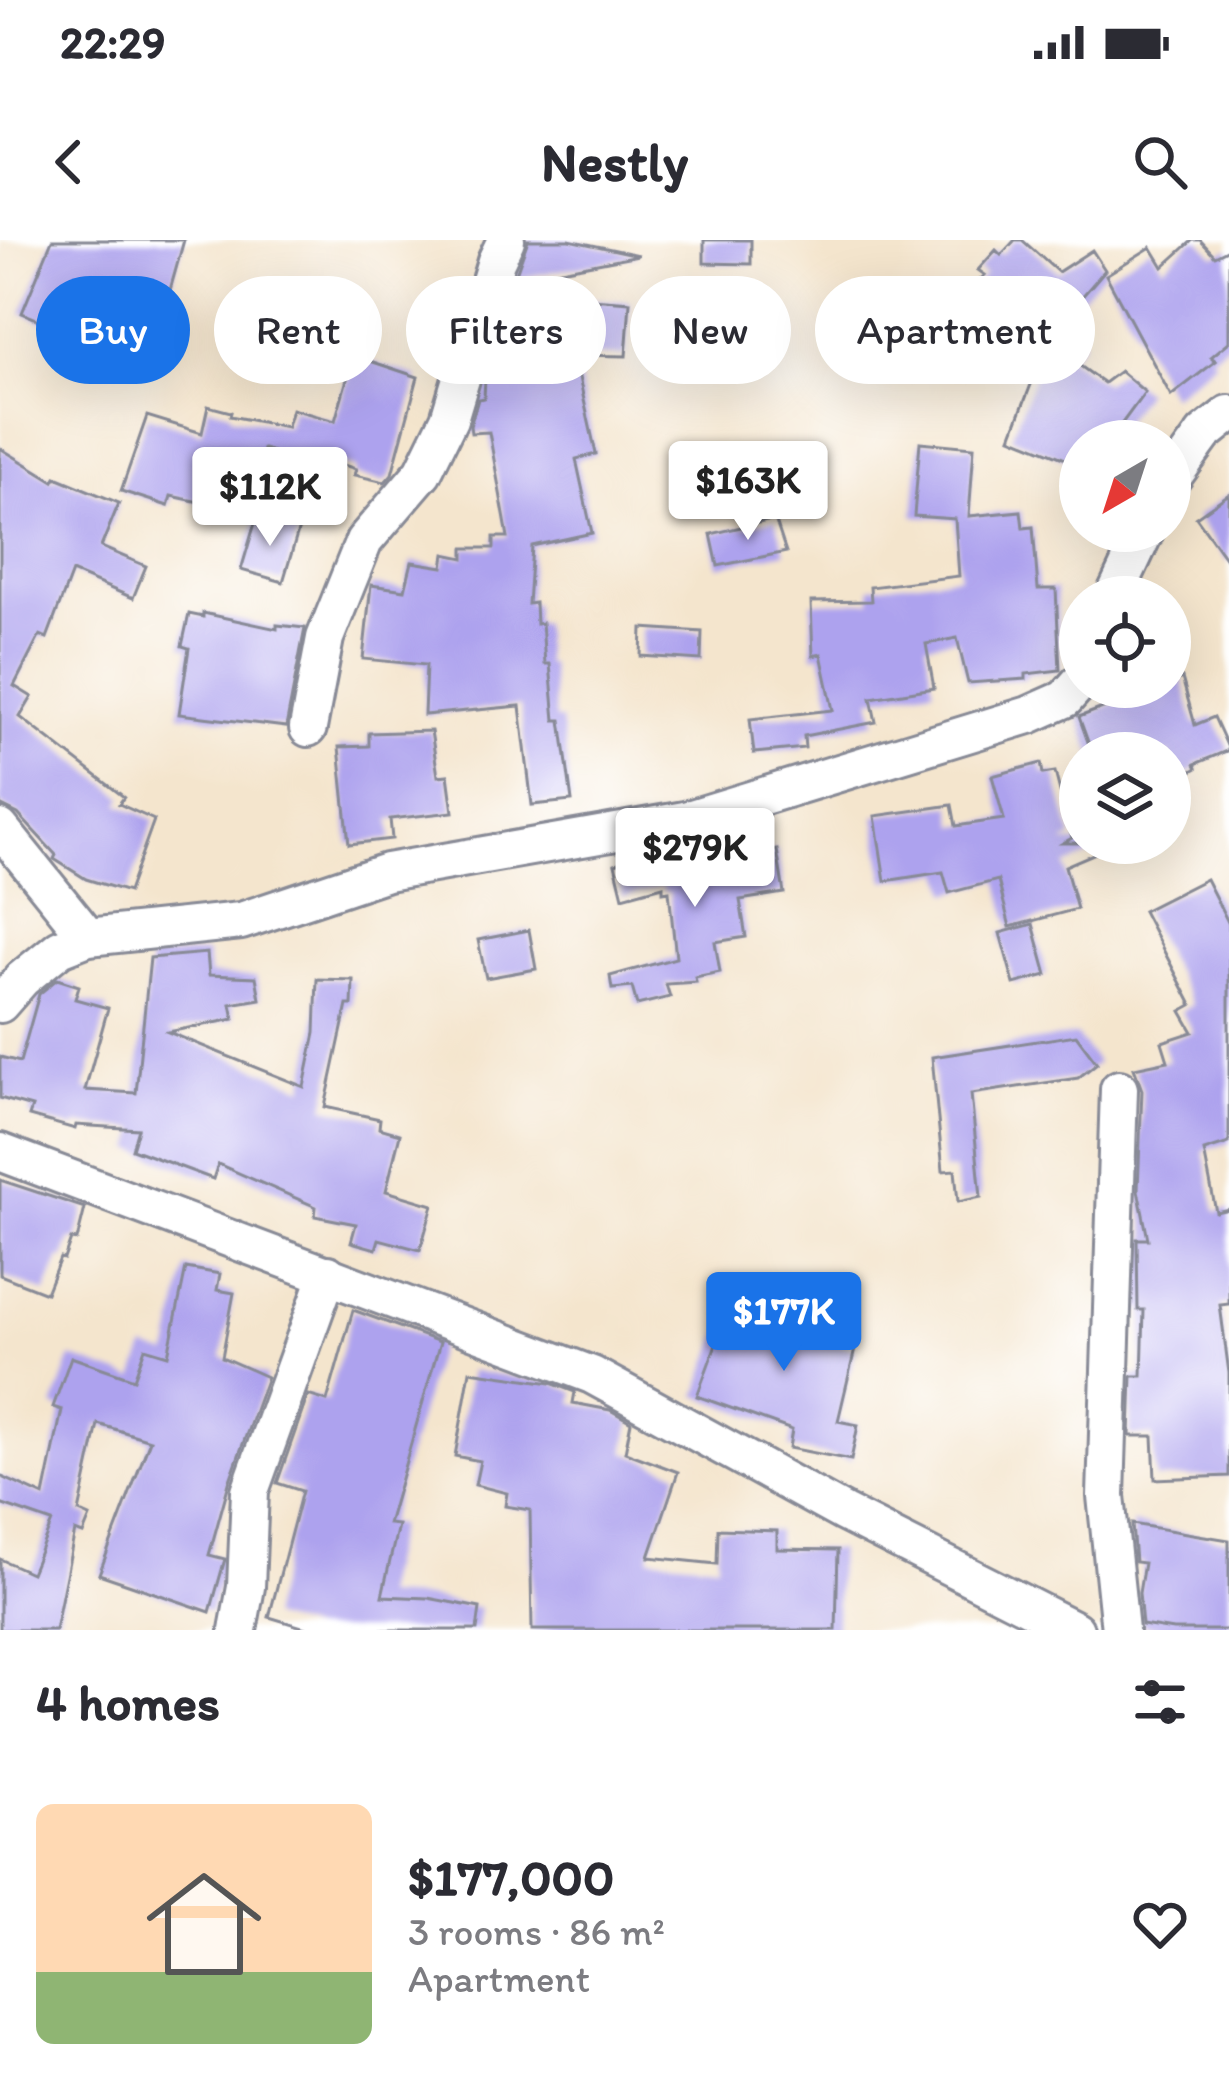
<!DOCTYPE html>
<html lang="en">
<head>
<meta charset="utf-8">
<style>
  :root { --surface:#fff; --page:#f2f2f3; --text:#2b2b33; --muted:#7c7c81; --line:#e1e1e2; --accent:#1a73e8 }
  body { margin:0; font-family:Itim,sans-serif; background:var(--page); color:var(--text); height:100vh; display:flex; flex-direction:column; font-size:45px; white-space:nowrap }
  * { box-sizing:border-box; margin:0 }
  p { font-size:39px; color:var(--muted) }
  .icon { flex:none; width:66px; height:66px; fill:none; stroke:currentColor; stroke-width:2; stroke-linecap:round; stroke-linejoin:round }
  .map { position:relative; height:1390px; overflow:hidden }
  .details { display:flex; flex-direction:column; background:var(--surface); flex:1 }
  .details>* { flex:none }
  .hud { position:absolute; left:36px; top:36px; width:1158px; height:108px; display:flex; gap:24px }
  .needle { width:78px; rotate:219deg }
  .buttons { position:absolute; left:1059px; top:180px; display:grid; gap:24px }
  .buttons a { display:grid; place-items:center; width:132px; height:132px; border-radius:50%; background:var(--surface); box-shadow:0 12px 48px #0002; font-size:60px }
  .price { position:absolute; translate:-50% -102px; padding:0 27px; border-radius:12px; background:#fff; color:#222; font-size:39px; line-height:78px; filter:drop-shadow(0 3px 6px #0008) }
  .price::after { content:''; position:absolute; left:50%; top:72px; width:36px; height:27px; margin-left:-18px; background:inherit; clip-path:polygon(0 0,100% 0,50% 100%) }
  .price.selected { background:var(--accent); color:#fff }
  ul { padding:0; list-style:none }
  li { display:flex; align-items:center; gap:36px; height:300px; padding:0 36px }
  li+li { border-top:3px solid var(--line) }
  li span { display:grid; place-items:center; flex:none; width:336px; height:240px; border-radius:18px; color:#555 }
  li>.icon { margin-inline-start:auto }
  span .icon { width:144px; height:144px; fill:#fffc; stroke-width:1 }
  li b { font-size:51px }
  h2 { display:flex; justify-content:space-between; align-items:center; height:144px; padding:0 36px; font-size:51px }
  .chip { padding:0 42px; border-radius:54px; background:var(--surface); box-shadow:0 12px 48px #0002; font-size:42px; line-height:108px }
  .chip.selected { background:var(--accent); color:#fff }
  .status { display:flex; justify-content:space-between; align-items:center; height:84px; padding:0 60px; background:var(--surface); direction:ltr }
  .status svg { height:33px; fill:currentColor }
  header { display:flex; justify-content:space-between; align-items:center; height:156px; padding:0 36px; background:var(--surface); font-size:54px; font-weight:700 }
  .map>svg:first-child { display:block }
  .building { fill:#ada2ee }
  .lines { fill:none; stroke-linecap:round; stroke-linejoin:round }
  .minor-casing { stroke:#888a96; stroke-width:42 }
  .minor { stroke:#fff; stroke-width:36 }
</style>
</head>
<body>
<div class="status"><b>22:29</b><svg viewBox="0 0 49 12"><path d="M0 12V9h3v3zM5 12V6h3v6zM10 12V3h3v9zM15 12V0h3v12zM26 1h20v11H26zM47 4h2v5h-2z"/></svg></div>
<header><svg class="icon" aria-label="back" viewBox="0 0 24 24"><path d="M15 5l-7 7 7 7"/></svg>Nestly<svg class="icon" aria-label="search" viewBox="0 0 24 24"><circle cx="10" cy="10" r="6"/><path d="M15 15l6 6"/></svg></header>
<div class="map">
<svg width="1229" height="1390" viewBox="0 0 1229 1390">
  <rect width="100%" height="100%" fill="#fff"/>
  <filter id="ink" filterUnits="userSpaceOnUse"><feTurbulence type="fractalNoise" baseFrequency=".00833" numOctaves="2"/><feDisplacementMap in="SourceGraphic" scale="24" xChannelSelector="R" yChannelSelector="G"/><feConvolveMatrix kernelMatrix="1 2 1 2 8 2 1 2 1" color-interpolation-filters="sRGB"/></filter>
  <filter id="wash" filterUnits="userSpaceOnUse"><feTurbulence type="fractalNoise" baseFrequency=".004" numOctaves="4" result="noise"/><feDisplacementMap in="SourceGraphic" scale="48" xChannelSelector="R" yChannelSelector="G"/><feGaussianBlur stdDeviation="2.7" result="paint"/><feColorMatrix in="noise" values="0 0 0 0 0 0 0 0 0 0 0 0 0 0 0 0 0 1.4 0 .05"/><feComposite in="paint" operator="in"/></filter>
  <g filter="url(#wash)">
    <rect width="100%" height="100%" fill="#f4e5cd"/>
    <g id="blocks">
      <!-- building -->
      <g class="building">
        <path d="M 52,0 L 184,0 L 165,68 L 113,50 L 93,93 L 62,79 L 58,88 L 22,73 Z"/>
        <path d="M 528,0 L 569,0 L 639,15 L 514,39 Z"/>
        <path d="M 704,0 L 751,0 L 751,24 L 704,23 Z"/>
        <path d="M 1015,0 L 1022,0 L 1058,32 L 1092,10 L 1105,30 L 1061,81 L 1084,101 L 1069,118 L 1104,143 L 1120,131 L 1145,152 L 1109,201 L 1080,201 L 1080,225 L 1011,197 L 1043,113 L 969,50 L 985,35 L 978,30 L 996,10 L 1001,15 Z"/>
        <path d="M 1193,0 L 1200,0 L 1215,16 L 1229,9 L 1229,102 L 1211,117 L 1216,121 L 1171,156 L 1106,35 L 1151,7 L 1163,27 Z"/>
        <path d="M 510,53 L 630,62 L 626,116 L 574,115 L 596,214 L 576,219 L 592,293 L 532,306 L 528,364 L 535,363 L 536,384 L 542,383 L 545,424 L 550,424 L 555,480 L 561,480 L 572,561 L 532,565 L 520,466 L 424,475 L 426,425 L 363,419 L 371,345 L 405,350 L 412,322 L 443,327 L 445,314 L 464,318 L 464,308 L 494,308 L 494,297 L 508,297 L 489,192 L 471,193 L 470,186 L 478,159 L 484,158 L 485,138 Z"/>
        <path d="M 358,117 L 418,137 L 392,234 L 385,242 L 354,235 L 356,229 L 313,215 L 310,223 L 263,209 L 261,219 L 255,218 L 242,271 L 171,256 L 168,266 L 121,251 L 147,176 L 202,193 L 208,166 L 231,172 L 230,176 L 287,187 L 292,169 L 335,181 L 352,122 L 356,123 Z"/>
        <path d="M 920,202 L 974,207 L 969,276 L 1021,271 L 1023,288 L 1033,287 L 1038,349 L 1056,349 L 1060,430 L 1026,434 L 1026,439 L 968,443 L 957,398 L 926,404 L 934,448 L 871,458 L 876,482 L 804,496 L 805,508 L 754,513 L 750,479 L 833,470 L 821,414 L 813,416 L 811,362 L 871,361 L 870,347 L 959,336 L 955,279 L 914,276 Z"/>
        <path d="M 0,208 L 54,241 L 56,237 L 119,263 L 101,307 L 146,326 L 133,358 L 72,332 L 47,398 L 40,395 L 14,446 L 32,457 L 20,477 L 124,557 L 119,564 L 154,580 L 128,652 L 86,639 L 54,619 L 56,615 L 18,574 L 0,565 Z"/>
        <path d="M 1229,254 L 1229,323 L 1196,277 Z"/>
        <path d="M 257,276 L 299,288 L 283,342 L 241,330 Z"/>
        <path d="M 775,279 L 786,312 L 718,326 L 711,294 Z"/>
        <path d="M 203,373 L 277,389 L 277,385 L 305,388 L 286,487 L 179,474 L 189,408 L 182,406 L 189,374 L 203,377 Z"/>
        <path d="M 642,388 L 702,392 L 701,420 L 641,416 Z"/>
        <path d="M 1182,438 L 1195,485 L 1214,477 L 1229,510 L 1195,524 L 1197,528 L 1170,543 L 1170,513 L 1092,513 L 1079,477 L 1158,447 L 1170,447 L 1170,443 Z"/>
        <path d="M 431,491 L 438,536 L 448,535 L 453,572 L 390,579 L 392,599 L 349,604 L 339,507 L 369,506 L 369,493 Z"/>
        <path d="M 1041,523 L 1043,534 L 1055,532 L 1072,598 L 1063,603 L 1119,603 L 1065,626 L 1077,669 L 1010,687 L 998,640 L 949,653 L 943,632 L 885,641 L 875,576 L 952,565 L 956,586 L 1004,579 L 992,536 Z"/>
        <path d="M 701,606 L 703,622 L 777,610 L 784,653 L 740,660 L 746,697 L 715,702 L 720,732 L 695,737 L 696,742 L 666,744 L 670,757 L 637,765 L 632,747 L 612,749 L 610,736 L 676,718 L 669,651 L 663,652 L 663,646 L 623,657 L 615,624 L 659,610 Z"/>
        <path d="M 1206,639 L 1229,684 L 1229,903 L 1204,911 L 1216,972 L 1229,969 L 1229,1064 L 1220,1065 L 1229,1133 L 1229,1236 L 1155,1239 L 1153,1196 L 1130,1196 L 1132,1136 L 1142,1136 L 1144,1070 L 1138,1070 L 1137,999 L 1148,999 L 1138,950 L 1142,850 L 1134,828 L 1168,821 L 1162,802 L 1193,792 L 1181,771 L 1192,765 L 1143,671 Z"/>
        <path d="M 1033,684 L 1047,735 L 1014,744 L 1000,693 Z"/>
        <path d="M 529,690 L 536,729 L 486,738 L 478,700 Z"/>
        <path d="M 207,713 L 209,735 L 256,737 L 260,759 L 231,764 L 234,779 L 168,792 L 304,847 L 315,793 L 317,739 L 353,740 L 352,765 L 347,765 L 325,867 L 380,879 L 379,888 L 400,894 L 386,951 L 433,965 L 420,1010 L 379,999 L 376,1009 L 351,1002 L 356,984 L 315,976 L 316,967 L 218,924 L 213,939 L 132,909 L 138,889 L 76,885 L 75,889 L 29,876 L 32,867 L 0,858 L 0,817 L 20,822 L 39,754 L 57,739 L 79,746 L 75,759 L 108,768 L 85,850 L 136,853 L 150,718 Z"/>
        <path d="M 1076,795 L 1097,823 L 1078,838 L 971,854 L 981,957 L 958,962 L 955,930 L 943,931 L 932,817 Z"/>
        <path d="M 0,940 L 85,968 L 77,1000 L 71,999 L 64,1019 L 60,1018 L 46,1053 L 0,1035 Z"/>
        <path d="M 186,1028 L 220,1034 L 217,1050 L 234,1053 L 222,1117 L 267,1137 L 229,1243 L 209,1315 L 225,1319 L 210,1372 L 99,1334 L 150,1200 L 98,1184 L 79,1272 L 90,1277 L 83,1294 L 75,1291 L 55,1390 L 0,1390 L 0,1319 L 31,1333 L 52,1282 L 0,1264 L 0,1236 L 44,1256 L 62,1170 L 53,1167 L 71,1117 L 134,1139 L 145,1108 L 168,1115 Z"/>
        <path d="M 735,1052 L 843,1086 L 839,1105 L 855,1109 L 838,1181 L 858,1185 L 851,1220 L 789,1208 L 792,1190 L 697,1156 Z"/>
        <path d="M 353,1070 L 440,1102 L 388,1284 L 398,1285 L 382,1356 L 428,1358 L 480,1368 L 477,1390 L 312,1390 L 269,1377 L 302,1251 L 277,1243 L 308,1155 L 327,1161 Z"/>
        <path d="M 470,1131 L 551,1143 L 575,1152 L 573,1163 L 610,1170 L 631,1182 L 625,1212 L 678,1232 L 649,1317 L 717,1324 L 718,1289 L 777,1291 L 777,1309 L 838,1310 L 836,1390 L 532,1390 L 530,1270 L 505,1266 L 507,1253 L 475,1245 L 480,1221 L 455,1216 Z"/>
        <path d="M 1132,1284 L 1229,1300 L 1229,1390 L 1173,1390 L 1142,1385 L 1139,1353 L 1144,1323 L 1135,1322 Z"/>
      </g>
    </g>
  </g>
  <g filter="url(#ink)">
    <use href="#blocks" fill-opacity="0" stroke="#888a96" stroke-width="3"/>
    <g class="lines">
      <!-- minor casing -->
      <g class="minor-casing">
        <g id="minor">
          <path d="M 1170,241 L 1204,194 L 1229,174"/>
          <path d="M 1114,357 L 1145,291"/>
          <path d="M 308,488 L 325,398 L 364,301 L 423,232 L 449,179 L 496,21 L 506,0"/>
          <path d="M 0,588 L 88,697"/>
          <path d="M 0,764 L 22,739 L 60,708 L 88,697 L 241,681 L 387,632 L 685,580 L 1029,475 L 1065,459 L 1080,442"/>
          <path d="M 1119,849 L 1106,1256 L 1120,1390"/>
          <path d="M 0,912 L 592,1135 L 844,1273 L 1075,1390"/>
          <path d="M 238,1390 L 246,1347 L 250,1251 L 328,1034"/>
        </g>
      </g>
      <!-- minor -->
      <use href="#minor" class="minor"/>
    </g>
  </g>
</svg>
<div class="buttons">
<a><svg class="needle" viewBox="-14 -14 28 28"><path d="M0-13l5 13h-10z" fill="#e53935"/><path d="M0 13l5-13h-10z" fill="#7c7c81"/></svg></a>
<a><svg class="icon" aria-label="locate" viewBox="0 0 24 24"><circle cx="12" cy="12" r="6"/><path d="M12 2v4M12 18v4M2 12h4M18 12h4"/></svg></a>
<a><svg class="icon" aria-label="layers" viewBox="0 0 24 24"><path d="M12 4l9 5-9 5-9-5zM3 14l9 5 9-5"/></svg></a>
</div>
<b class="price" style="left:748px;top:303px">$163K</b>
<b class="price" style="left:270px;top:309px">$112K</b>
<b class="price" style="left:695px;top:670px">$279K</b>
<b class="price selected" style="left:784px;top:1134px">$177K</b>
<div class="hud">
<a class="chip selected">Buy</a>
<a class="chip">Rent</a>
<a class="chip">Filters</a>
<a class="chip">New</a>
<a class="chip">Apartment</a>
</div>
</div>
<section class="details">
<h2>4 homes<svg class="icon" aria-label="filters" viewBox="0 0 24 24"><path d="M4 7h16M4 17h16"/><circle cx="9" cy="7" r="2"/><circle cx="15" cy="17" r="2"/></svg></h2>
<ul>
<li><span style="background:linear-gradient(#ffd9b3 70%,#8fb573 0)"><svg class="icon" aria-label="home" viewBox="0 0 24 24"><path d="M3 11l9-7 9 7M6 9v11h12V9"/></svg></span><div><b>$177,000</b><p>3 rooms · 86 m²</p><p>Apartment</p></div><svg class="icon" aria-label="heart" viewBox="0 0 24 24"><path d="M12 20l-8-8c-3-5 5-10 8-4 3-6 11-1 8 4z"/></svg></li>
</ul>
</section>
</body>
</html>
